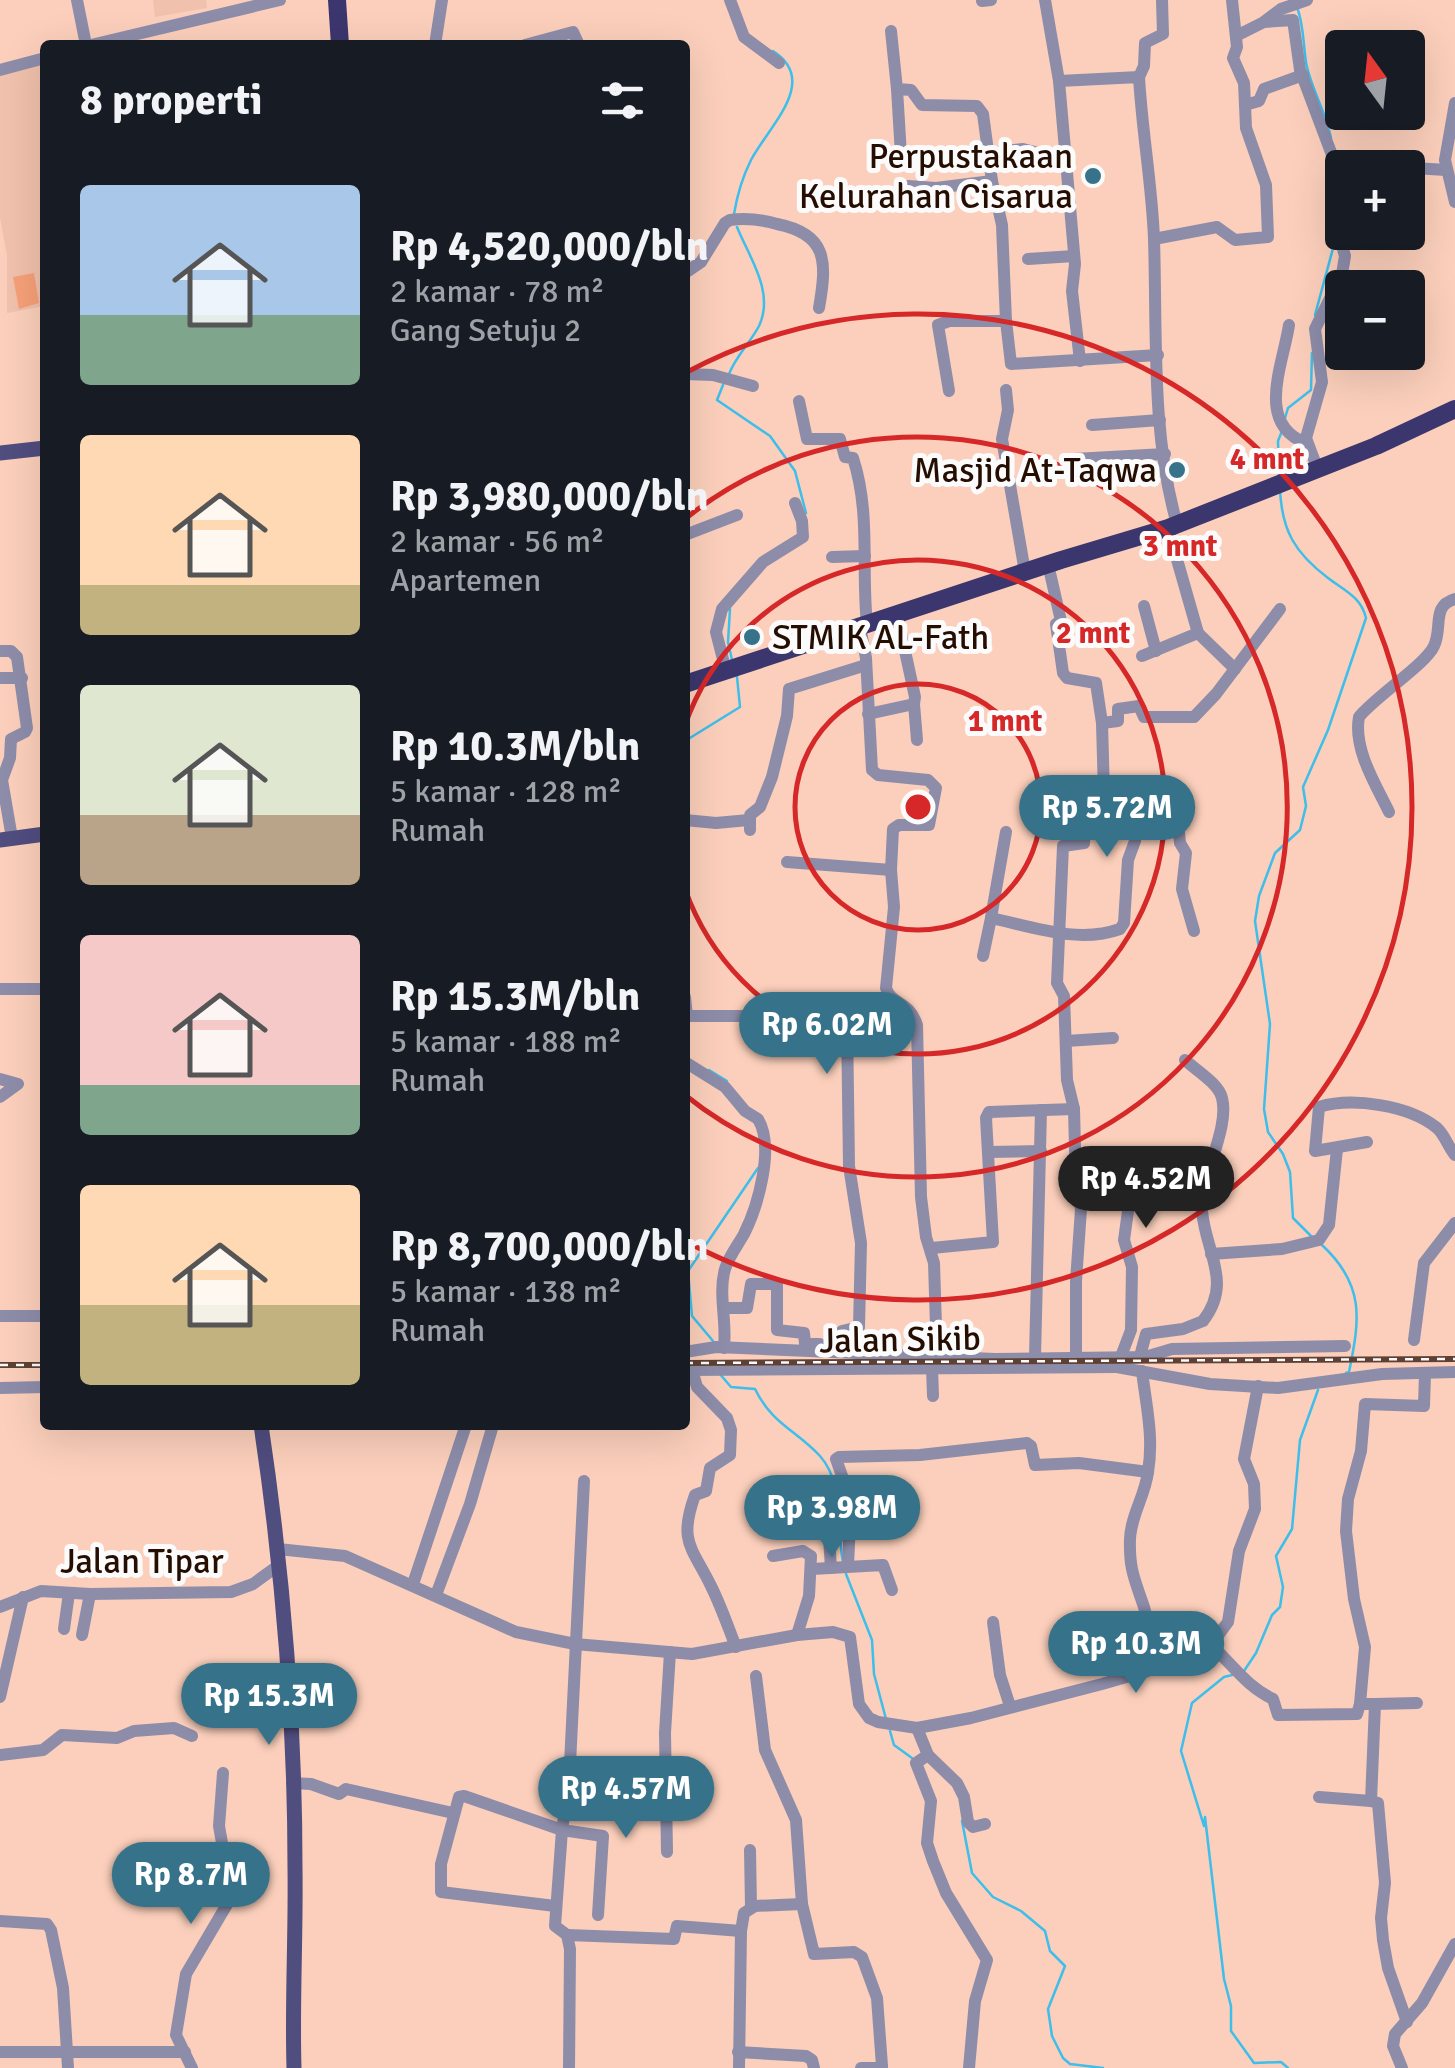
<!DOCTYPE html>
<html lang="id">
<head>
<meta charset="utf-8">
<style>
  :root { --surface:#171b24; --page:#242831; --text:#f1f3f6; --muted:#9ea1a6; --accent:#367289 }
  body { margin:0; font-family:Signika,sans-serif; background:var(--page); color:var(--text); height:100vh; display:flex; flex-direction:column; font-size:38px; white-space:nowrap }
  * { box-sizing:border-box; margin:0 }
  p { font-size:32px; color:var(--muted) }
  .icon { flex:none; width:55px; height:55px; fill:none; stroke:currentColor; stroke-width:2; stroke-linecap:round; stroke-linejoin:round }
  .map { position:relative; flex:1; overflow:hidden }
  .drawer { position:absolute; left:40px; top:40px; width:650px; height:1390px; display:flex; flex-direction:column; background:var(--surface); border-radius:10px; box-shadow:0 10px 40px #0002 }
  .drawer>* { flex:none }
  .needle { width:65px; rotate:345deg }
  .buttons { position:absolute; left:1325px; top:30px; display:grid; gap:20px }
  .buttons a { display:grid; place-items:center; width:100px; height:100px; border-radius:10px; background:var(--surface); box-shadow:0 10px 40px #0002; font-size:50px }
  .price { position:absolute; translate:-50% -85px; padding:0 22px; border-radius:35px; background:var(--accent); color:#fff; font-size:32px; line-height:65px; filter:drop-shadow(0 2px 5px #0008) }
  .price::after { content:''; position:absolute; left:50%; top:60px; width:30px; height:22px; margin-left:-15px; background:inherit; clip-path:polygon(0 0,100% 0,50% 100%) }
  .price.active { background:#222; color:#fff }
  ul { padding:0; list-style:none }
  li { display:flex; align-items:center; gap:30px; height:250px; padding:0 40px }
  li span { display:grid; place-items:center; flex:none; width:280px; height:200px; border-radius:10px; color:#555 }
  li>.icon { margin-inline-start:auto }
  span .icon { width:120px; height:120px; fill:#fffc; stroke-width:1 }
  li b { font-size:42px }
  h2 { display:flex; justify-content:space-between; align-items:center; height:120px; padding:0 40px; font-size:42px }
  .map>svg:first-child { display:block }
  .built { fill:#f0c1ac }
  .green { fill:#f6a078 }
  .lines { fill:none; stroke-linecap:round; stroke-linejoin:round }
  .stream { stroke:#3dbeeb; stroke-width:2.5 }
  .minor { stroke:#8d8daa; stroke-width:12 }
  .major { stroke:#504d7f; stroke-width:15 }
  .highway { stroke:#3c366e; stroke-width:18 }
  .rail-casing { stroke:#5e4134; stroke-width:6 }
  .rail { stroke:#fbfbfb; stroke-width:2.5; stroke-dasharray:8; stroke-linecap:butt }
  .ring { fill:none; stroke:#d62828; stroke-width:5 }
  .poi-dot { fill:#367289; stroke:#fbfbfb; stroke-width:4 }
  .labels { text-anchor:middle; stroke-width:10; stroke-linejoin:round; paint-order:stroke }
  .poi-label { font-size:35px; fill:#250d02; stroke:#fbfbfb; text-anchor:end }
  .street-label { font-size:35px; fill:#250d02; stroke:#fbfbfb }
  .centre { fill:#d62828; stroke:#fbfbfb; stroke-width:5 }
  .ring-label { font-size:30px; text-anchor:middle; font-weight:bold; fill:#d62828; stroke:#fbfbfb; stroke-width:10; stroke-linejoin:round; paint-order:stroke }
</style>
</head>
<body>
<div class="map">
<svg width="1455" height="2068" viewBox="0 0 1455 2068">
  <rect width="100%" height="100%" fill="#fbcfbb"/>
  <!-- built -->
  <g class="built">
    <path d="M 153,0 L 206,0 L 207,8 L 155,17 Z"/>
    <path d="M 45,64 L 45,306 L 7,313 L 7,255 L 0,218 L 0,76 Z"/>
  </g>
  <!-- green -->
  <path class="green" d="M 34,273 L 39,303 L 19,309 L 13,277 Z"/>
  <g class="lines">
    <!-- stream -->
    <g class="stream">
      <path d="M 1297,7 C 1304,26 1303,43 1306,62 C 1309,84 1326,112 1331,138"/>
      <path d="M 734,214 C 737,196 743,176 751,160 C 769,126 820,81 773,51"/>
      <path d="M 1315,315 L 1335,241"/>
      <path d="M 729,374 C 736,356 750,343 759,326 C 775,292 749,257 737,227"/>
      <path d="M 723,385 L 717,400 L 770,436 L 795,471 L 806,513"/>
      <path d="M 1285,418 L 1288,408 L 1311,390 L 1312,353"/>
      <path d="M 1279,477 L 1278,441 L 1282,431"/>
      <path d="M 1280,490 C 1282,531 1295,553 1328,578 C 1345,591 1361,597 1366,618 L 1328,730 L 1303,787 L 1306,806 L 1300,830 L 1275,853 L 1259,896 L 1255,921 L 1270,1024 L 1264,1109 L 1268,1132 L 1283,1154 L 1290,1172 L 1293,1218 L 1312,1237"/>
      <path d="M 730,609 L 728,642 L 732,660"/>
      <path d="M 685,741 L 740,707 L 737,677"/>
      <path d="M 709,1070 L 727,1081"/>
      <path d="M 1322,1245 C 1365,1285 1360,1319 1349,1372 L 1346,1373"/>
      <path d="M 713,1341 L 692,1316 L 688,1271 L 758,1168"/>
      <path d="M 719,1373 L 731,1387 L 755,1389 C 772,1424 796,1430 820,1456 C 845,1484 836,1528 843,1562"/>
      <path d="M 846,1574 L 872,1640 L 874,1674 L 886,1719"/>
      <path d="M 1244,1671 L 1256,1653 L 1272,1615 L 1280,1607 L 1283,1587 L 1276,1556 L 1292,1529 L 1300,1440 L 1318,1390"/>
      <path d="M 1232,1675 L 1224,1677 L 1192,1703 L 1181,1751 L 1204,1826 L 1205,1817 L 1224,1979 L 1231,2006 L 1231,2031 L 1254,2063 L 1281,2062 L 1288,2068"/>
      <path d="M 890,1731 L 894,1745 L 912,1758"/>
      <path d="M 962,1821 L 972,1873 L 993,1897 L 1021,1911 L 1045,1931 L 1050,1951 L 1065,1966 L 1048,2009 L 1052,2036 L 1063,2058 L 1070,2064 L 1103,2068"/>
    </g>
    <!-- minor -->
    <g class="minor">
      <path d="M 77,0 L 86,45"/>
      <path d="M 730,0 L 744,37 L 779,63"/>
      <path d="M 1045,0 L 1059,81 L 1139,77 C 1142,131 1152,185 1154,239 C 1157,333 1151,434 1177,524"/>
      <path d="M 1232,0 L 1237,47 L 1233,58 L 1244,83 L 1245,105"/>
      <path d="M 982,1 L 991,0"/>
      <path d="M 1265,21 L 1281,9 L 1307,0"/>
      <path d="M 891,31 L 897,89 L 911,90 L 922,105 L 977,106 L 983,114 L 992,181 L 1002,225 L 1006,321 L 1011,364 L 1158,355"/>
      <path d="M 1236,36 L 1264,22 L 1293,20 L 1300,70 L 1335,163 L 1337,228 L 1345,256 L 1342,274 L 1315,329 L 1322,382 L 1306,438 L 1318,470"/>
      <path d="M 91,45 L 280,0"/>
      <path d="M 435,45 L 442,0"/>
      <path d="M 525,45 L 573,32 L 579,45"/>
      <path d="M 0,70 L 45,58"/>
      <path d="M 1139,77 L 1144,66 L 1145,43 L 1163,34 L 1162,0"/>
      <path d="M 1059,81 L 1075,264 L 1072,291 L 1080,361"/>
      <path d="M 897,89 L 901,155"/>
      <path d="M 1455,103 L 1445,160 L 1455,202"/>
      <path d="M 989,153 L 1023,149 L 1046,155 L 1064,151"/>
      <path d="M 1335,163 L 1446,170"/>
      <path d="M 908,186 L 936,188 L 992,181"/>
      <path d="M 1154,239 L 1217,227 L 1235,240 L 1268,237 L 1266,185 L 1246,128 L 1245,105 L 1259,101 L 1264,89 L 1303,75"/>
      <path d="M 1028,259 L 1074,256"/>
      <path d="M 685,273 L 701,262 L 725,223 L 730,220 C 745,218 763,220 777,224 C 828,234 827,262 819,308"/>
      <path d="M 1289,325 C 1283,365 1255,424 1306,443"/>
      <path d="M 685,374 L 713,375 L 753,386"/>
      <path d="M 1006,390 L 1008,410 L 1002,439 L 1025,572"/>
      <path d="M 949,391 L 938,325 L 949,321 L 1006,321"/>
      <path d="M 799,401 L 807,439 L 840,439 L 845,457 L 853,458 C 871,513 861,568 867,624"/>
      <path d="M 1092,425 L 1160,420"/>
      <path d="M 1074,459 L 1165,454"/>
      <path d="M 685,535 L 737,515"/>
      <path d="M 832,557 L 865,556"/>
      <path d="M 1048,564 L 1061,621 L 1056,624 L 1063,673 L 1067,678 L 1096,683 L 1102,723 L 1104,794 L 1087,800 L 1084,843 L 1063,846 L 1057,983 L 1064,996 L 1067,1080 L 1074,1109 L 1076,1186 L 1081,1209 L 1076,1281 L 1076,1357"/>
      <path d="M 1144,606 L 1156,651"/>
      <path d="M 860,627 L 866,658 L 872,770 L 878,775 L 928,780 L 936,788 L 929,825 L 899,825 L 893,829 L 891,870 L 894,907 L 886,988 C 891,1005 909,1000 917,1025 L 921,1197 L 926,1237 L 934,1263 L 937,1358"/>
      <path d="M 1198,633 L 1235,669"/>
      <path d="M 0,651 L 11,651 L 17,657 L 27,728 L 25,732 L 11,739 L 10,758 L 2,780 L 12,838"/>
      <path d="M 1142,656 L 1198,633 L 1168,528"/>
      <path d="M 726,671 L 716,632 L 722,609 L 763,562 L 803,537 L 802,521 L 795,503"/>
      <path d="M 0,678 L 22,678"/>
      <path d="M 914,704 L 917,740"/>
      <path d="M 868,714 L 914,704 L 915,697 L 897,614"/>
      <path d="M 1102,723 L 1118,721 L 1118,709 L 1139,706 L 1144,717 L 1194,717 L 1216,694 L 1280,609"/>
      <path d="M 1104,786 L 1144,789 L 1156,797"/>
      <path d="M 1156,797 L 1159,820 L 1178,824 L 1180,843 L 1186,853 L 1182,889 L 1194,931"/>
      <path d="M 1389,812 C 1376,785 1353,749 1359,717 C 1375,697 1426,664 1434,646 C 1443,627 1431,606 1455,599"/>
      <path d="M 685,820 L 716,823 L 749,820"/>
      <path d="M 750,830 L 750,815 L 760,807 L 772,777 L 787,716 L 789,689 L 866,665"/>
      <path d="M 787,862 L 891,870"/>
      <path d="M 991,918 L 1006,832"/>
      <path d="M 983,956 L 991,918 C 1033,927 1078,944 1120,929 L 1124,923 L 1128,860 L 1135,841 L 1137,812 L 1156,797"/>
      <path d="M 0,989 L 45,989"/>
      <path d="M 685,997 L 687,1016 L 792,1016 L 847,1022 L 849,1166 L 861,1243 L 859,1327 L 842,1331 L 841,1351"/>
      <path d="M 1066,1041 L 1113,1038"/>
      <path d="M 685,1062 L 725,1087 L 745,1111 L 758,1119 C 775,1147 758,1206 744,1234 C 738,1245 729,1256 725,1269 C 718,1294 727,1321 724,1348"/>
      <path d="M 0,1079 L 18,1084 L 0,1097"/>
      <path d="M 1367,1142 L 1315,1151 L 1319,1107 C 1352,1097 1409,1105 1437,1128 C 1445,1135 1448,1147 1455,1155"/>
      <path d="M 988,1152 L 1041,1151"/>
      <path d="M 1076,1174 L 1126,1178 L 1129,1204 L 1124,1240 L 1132,1267 L 1131,1330 L 1117,1367 L 1210,1384 L 1278,1388 L 1382,1374 L 1455,1372"/>
      <path d="M 932,1248 L 993,1242 L 986,1118 L 989,1112 L 1074,1109"/>
      <path d="M 1211,1254 L 1282,1249 L 1319,1240 L 1329,1225 L 1337,1149"/>
      <path d="M 725,1308 L 747,1308 L 751,1284 L 777,1284 L 777,1330 L 804,1333 L 805,1344 L 820,1344"/>
      <path d="M 0,1316 L 45,1316"/>
      <path d="M 1414,1340 L 1424,1263 L 1455,1223"/>
      <path d="M 685,1352 L 716,1347 L 995,1359 L 1145,1357 L 1172,1349 L 1345,1346"/>
      <path d="M 1140,1356 L 1146,1334 L 1183,1329 L 1203,1321 C 1233,1282 1206,1254 1202,1211 C 1200,1177 1230,1129 1222,1098 C 1219,1084 1196,1070 1185,1060"/>
      <path d="M 1035,1357 L 1041,1110"/>
      <path d="M 932,1368 L 933,1396"/>
      <path d="M 685,1370 L 1117,1367"/>
      <path d="M 692,1370 L 697,1387 L 727,1418 L 731,1430 L 730,1455 L 710,1468 L 706,1491 L 695,1495 C 678,1542 692,1547 711,1586 C 721,1606 728,1627 736,1647"/>
      <path d="M 1142,1371 C 1146,1405 1154,1437 1148,1472 C 1145,1496 1131,1515 1130,1539 C 1129,1570 1135,1580 1144,1607 C 1150,1627 1150,1649 1153,1669"/>
      <path d="M 0,1388 L 45,1387"/>
      <path d="M 820,1489 L 827,1506 L 831,1568"/>
      <path d="M 278,1549 L 345,1556 L 516,1632 L 575,1644 L 692,1654 L 797,1635 L 833,1632 L 850,1637 L 859,1704 L 869,1718 L 878,1722 L 917,1728 L 971,1718 L 1102,1684 L 1171,1664 L 1211,1645 L 1228,1622 L 1239,1551 L 1255,1509 L 1254,1484 L 1244,1459 L 1258,1386"/>
      <path d="M 773,1556 L 803,1551 L 811,1556 L 809,1596 L 797,1635"/>
      <path d="M 848,1565 L 851,1501 L 836,1459 L 839,1457 L 920,1455 L 1027,1443 L 1031,1446 L 1035,1465 L 1079,1463 L 1148,1472"/>
      <path d="M 812,1569 L 883,1565 L 892,1590"/>
      <path d="M 413,1584 L 466,1425"/>
      <path d="M 436,1595 L 470,1504 L 493,1425"/>
      <path d="M 0,1607 L 41,1591 L 90,1594 L 231,1592 L 253,1584 L 279,1565"/>
      <path d="M 993,1622 L 1000,1675 L 1010,1706"/>
      <path d="M 64,1629 L 69,1593"/>
      <path d="M 82,1635 L 90,1594"/>
      <path d="M 1211,1645 C 1233,1665 1246,1686 1273,1699 L 1278,1715 L 1357,1714 L 1360,1704"/>
      <path d="M 756,1676 L 765,1750 L 796,1820 L 802,1904 L 814,1954 L 854,1952 L 862,1957 L 877,1998 L 882,2066"/>
      <path d="M 0,1697 L 23,1597"/>
      <path d="M 1375,1704 L 1417,1703"/>
      <path d="M 917,1728 L 928,1755 L 957,1783 L 964,1797 L 968,1822 L 973,1827 L 985,1824"/>
      <path d="M 0,1755 L 43,1750 L 62,1735 L 117,1738 L 134,1731 L 174,1728 L 192,1736"/>
      <path d="M 928,1755 L 916,1763 L 931,1801 L 927,1843 L 933,1861 L 946,1893 L 987,1960 L 975,2001 L 969,2068"/>
      <path d="M 292,1783 L 311,1784 L 339,1794 L 346,1789 L 453,1813"/>
      <path d="M 1319,1797 L 1371,1801"/>
      <path d="M 750,1850 L 751,1907"/>
      <path d="M 667,1852 L 665,1733 L 670,1652"/>
      <path d="M 555,1906 L 441,1892 L 441,1864 L 459,1797 L 464,1796 L 562,1830 L 603,1836 L 598,1915"/>
      <path d="M 0,1921 L 47,1924 L 51,1930 L 63,1988 L 68,2068"/>
      <path d="M 567,1935 L 674,1939 L 677,1926 L 741,1931"/>
      <path d="M 1407,2022 L 1388,1968 L 1383,1940 L 1381,1918 L 1385,1883 L 1378,1803 L 1371,1801 L 1375,1704 L 1360,1704 L 1365,1647 L 1354,1599 L 1346,1531 L 1348,1499 L 1361,1451 L 1365,1404 L 1424,1406 L 1425,1373"/>
      <path d="M 0,2052 L 185,2052"/>
      <path d="M 738,2052 L 806,2056 L 812,2060 L 814,2068"/>
      <path d="M 192,2068 L 176,2035 L 186,1974 L 229,1901 L 230,1888 L 219,1826 L 223,1773"/>
      <path d="M 569,2068 L 570,1949 L 567,1935 L 555,1926 L 562,1830 L 569,1784 L 584,1481"/>
      <path d="M 739,2068 L 741,1931 L 744,1913 L 755,1906 L 802,1904"/>
      <path d="M 861,2068 L 882,2068"/>
      <path d="M 1402,2068 L 1393,2046 L 1395,2034 L 1422,2003 L 1455,1944"/>
    </g>
    <!-- major -->
    <g class="major">
      <path d="M 0,453 L 45,448"/>
      <path d="M 0,840 L 45,834"/>
      <path d="M 261,1425 C 283,1572 295,1720 295,1868 C 296,1935 292,2001 294,2068"/>
    </g>
    <!-- highway -->
    <g class="highway">
      <path d="M 337,0 L 340,45"/>
      <path d="M 685,684 L 1061,560 L 1168,528 L 1376,446 L 1455,409"/>
    </g>
    <!-- rail casing -->
    <g class="rail-casing">
      <g id="rail">
        <path d="M 685,1363 L 1455,1359"/>
        <path d="M 0,1365 L 45,1365"/>
      </g>
    </g>
    <!-- rail -->
    <use href="#rail" class="rail"/>
  </g>
  <!-- distance rings -->
  <g class="ring">
    <circle cx="918" cy="807" r="123"/>
    <path d="M685 725A247 247 0 1 1 685 889"/>
    <path d="M685 519A370 370 0 1 1 685 1095"/>
    <path d="M687 372A493 493 0 1 1 687 1242"/>
  </g>
  <!-- markers -->
  <g class="poi-dot">
    <circle cx="1093" cy="176" r="10"/>
    <circle cx="1177" cy="470" r="10"/>
    <circle cx="752" cy="637" r="10"/>
  </g>
  <g class="labels">
    <!-- poi labels -->
    <g class="poi-label">
      <text x="1073" y="168">Perpustakaan<tspan x="1073" dy="40">Kelurahan Cisarua</tspan></text>
      <text x="1157" y="482">Masjid At-Taqwa</text>
      <text x="772" y="649" text-anchor="start">STMIK AL-Fath</text>
    </g>
    <!-- street labels -->
    <g class="street-label">
      <text transform="translate(900 1339) rotate(-1)" y="12">Jalan Sikib</text>
      <text x="142" y="1573">Jalan Tipar</text>
    </g>
  </g>
  <circle cx="918" cy="807" r="15" class="centre"/>
  <g class="ring-label">
    <text x="1267" y="469">4 mnt</text>
    <text x="1180" y="556">3 mnt</text>
    <text x="1093" y="643">2 mnt</text>
    <text x="1005" y="731">1 mnt</text>
  </g>
</svg>
<div class="buttons">
<a><svg class="needle" viewBox="-14 -14 28 28"><path d="M0-13l5 13h-10z" fill="#e53935"/><path d="M0 13l5-13h-10z" fill="#9ea1a6"/></svg></a>
<a>+</a>
<a>−</a>
</div>
<b class="price" style="left:1107px;top:860px">Rp 5.72M</b>
<b class="price" style="left:827px;top:1077px">Rp 6.02M</b>
<b class="price active" style="left:1146px;top:1231px">Rp 4.52M</b>
<b class="price" style="left:832px;top:1560px">Rp 3.98M</b>
<b class="price" style="left:1136px;top:1696px">Rp 10.3M</b>
<b class="price" style="left:269px;top:1748px">Rp 15.3M</b>
<b class="price" style="left:626px;top:1841px">Rp 4.57M</b>
<b class="price" style="left:191px;top:1927px">Rp 8.7M</b>
<section class="drawer">
<h2>8 properti<svg class="icon" aria-label="filters" viewBox="0 0 24 24"><path d="M4 7h16M4 17h16"/><circle cx="9" cy="7" r="2"/><circle cx="15" cy="17" r="2"/></svg></h2>
<ul>
<li><span style="background:linear-gradient(#a9c7e8 65%,#7fa58c 0)"><svg class="icon" aria-label="home" viewBox="0 0 24 24"><path d="M3 11l9-7 9 7M6 9v11h12V9"/></svg></span><div><b>Rp 4,520,000/bln</b><p>2 kamar · 78 m²</p><p>Gang Setuju 2</p></div></li>
<li><span style="background:linear-gradient(#ffd9b3 75%,#c2b280 0)"><svg class="icon" aria-label="home" viewBox="0 0 24 24"><path d="M3 11l9-7 9 7M6 9v11h12V9"/></svg></span><div><b>Rp 3,980,000/bln</b><p>2 kamar · 56 m²</p><p>Apartemen</p></div></li>
<li><span style="background:linear-gradient(#dfe7d0 65%,#b9a48a 0)"><svg class="icon" aria-label="home" viewBox="0 0 24 24"><path d="M3 11l9-7 9 7M6 9v11h12V9"/></svg></span><div><b>Rp 10.3M/bln</b><p>5 kamar · 128 m²</p><p>Rumah</p></div></li>
<li><span style="background:linear-gradient(#f6c9c9 75%,#7fa58c 0)"><svg class="icon" aria-label="home" viewBox="0 0 24 24"><path d="M3 11l9-7 9 7M6 9v11h12V9"/></svg></span><div><b>Rp 15.3M/bln</b><p>5 kamar · 188 m²</p><p>Rumah</p></div></li>
<li><span style="background:linear-gradient(#ffd9b3 60%,#c2b280 0)"><svg class="icon" aria-label="home" viewBox="0 0 24 24"><path d="M3 11l9-7 9 7M6 9v11h12V9"/></svg></span><div><b>Rp 8,700,000/bln</b><p>5 kamar · 138 m²</p><p>Rumah</p></div></li>
</ul>
</section>
</div>
</body>
</html>
